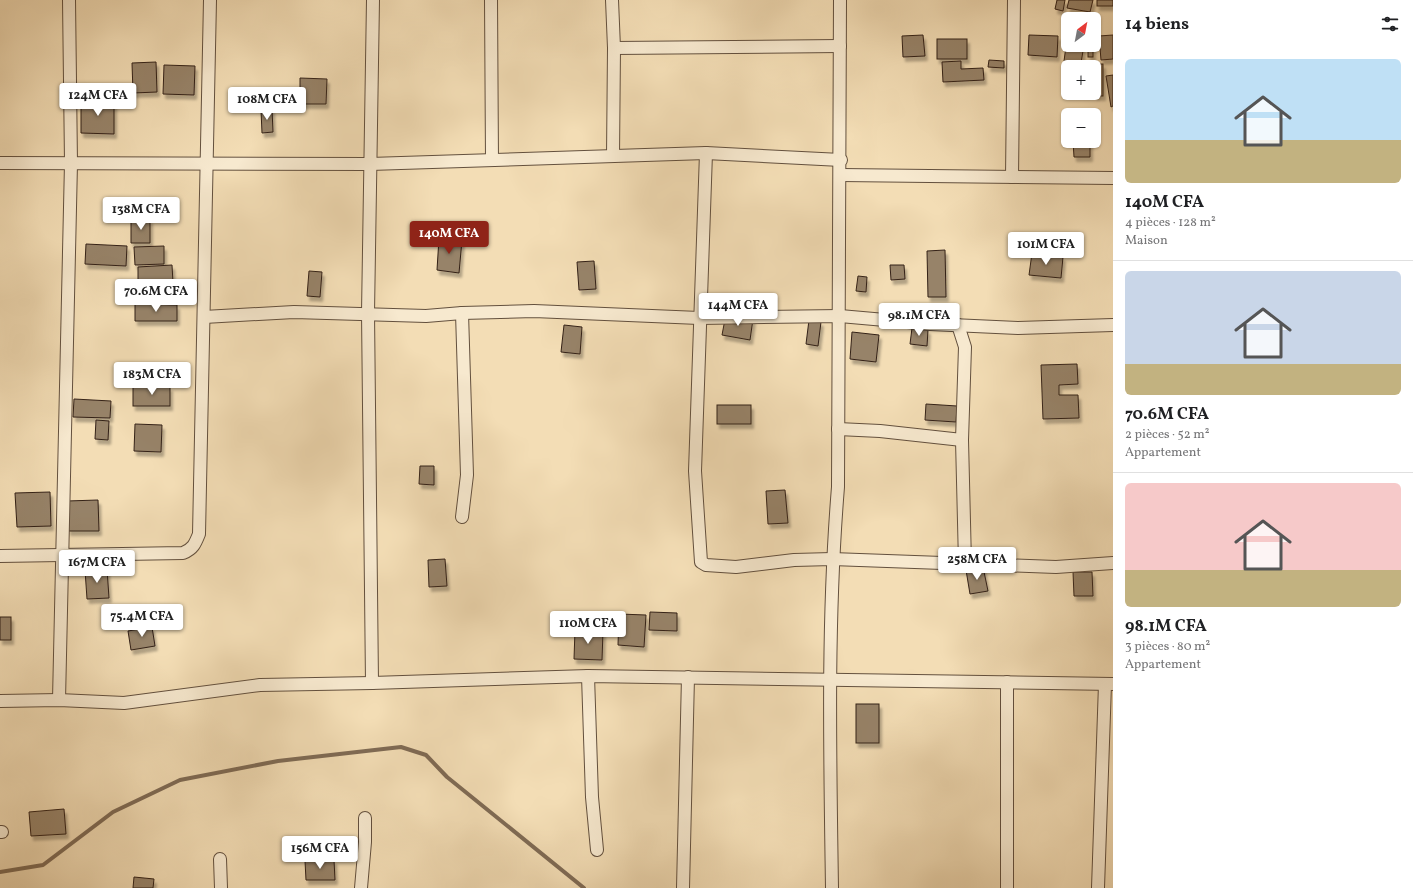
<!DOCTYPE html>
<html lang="fr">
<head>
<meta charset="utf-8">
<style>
  :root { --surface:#fff; --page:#f2f2f2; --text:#202124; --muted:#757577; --line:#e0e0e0; --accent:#8f2418 }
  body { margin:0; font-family:Vollkorn,serif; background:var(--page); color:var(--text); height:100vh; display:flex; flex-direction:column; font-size:15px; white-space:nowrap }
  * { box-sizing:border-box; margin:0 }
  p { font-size:13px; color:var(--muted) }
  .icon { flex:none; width:22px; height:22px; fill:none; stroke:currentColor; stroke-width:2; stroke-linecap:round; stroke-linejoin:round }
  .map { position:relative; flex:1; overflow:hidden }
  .sheet { display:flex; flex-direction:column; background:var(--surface); width:300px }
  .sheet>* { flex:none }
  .needle { width:26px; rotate:32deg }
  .fabs { position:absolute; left:1061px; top:12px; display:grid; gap:8px }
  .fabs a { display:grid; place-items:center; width:40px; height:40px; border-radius:6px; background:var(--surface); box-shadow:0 1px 3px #0004; font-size:20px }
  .price { position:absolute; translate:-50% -34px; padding:0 9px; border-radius:4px; background:#fff; color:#222; font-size:13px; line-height:26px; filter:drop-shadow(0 1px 2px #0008) }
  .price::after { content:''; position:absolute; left:50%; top:24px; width:12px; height:9px; margin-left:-6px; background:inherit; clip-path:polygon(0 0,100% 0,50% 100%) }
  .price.selected { background:var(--accent); color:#fff }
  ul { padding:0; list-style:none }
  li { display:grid; align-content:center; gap:8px; height:212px; padding:0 12px }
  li+li { border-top:1px solid var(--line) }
  li span { display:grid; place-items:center; height:124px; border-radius:6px; color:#555 }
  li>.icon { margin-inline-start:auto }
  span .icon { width:72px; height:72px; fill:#fffc; stroke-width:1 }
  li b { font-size:17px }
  h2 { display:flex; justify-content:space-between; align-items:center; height:48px; padding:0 12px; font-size:17px }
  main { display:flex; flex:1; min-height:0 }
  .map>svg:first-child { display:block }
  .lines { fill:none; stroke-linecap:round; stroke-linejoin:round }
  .stream { stroke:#7f6b55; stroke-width:4 }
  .building { fill:#978369; stroke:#332117; filter:url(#shadow) }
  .minor-casing { stroke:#63503e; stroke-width:14 }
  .minor { stroke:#f7e9cf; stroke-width:12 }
</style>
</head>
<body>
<main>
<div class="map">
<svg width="1113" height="888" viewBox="0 0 1113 888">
  <defs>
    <filter id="shadow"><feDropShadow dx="2.5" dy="4.5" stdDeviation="1" flood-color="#0004"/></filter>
  </defs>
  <rect width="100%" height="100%" fill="#f3ddb5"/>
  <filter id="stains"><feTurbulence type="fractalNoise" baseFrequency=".005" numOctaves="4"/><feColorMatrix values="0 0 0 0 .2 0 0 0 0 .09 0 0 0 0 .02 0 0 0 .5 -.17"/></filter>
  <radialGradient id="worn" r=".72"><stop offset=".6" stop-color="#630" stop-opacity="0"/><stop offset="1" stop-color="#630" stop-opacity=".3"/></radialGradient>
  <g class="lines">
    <!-- stream -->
    <path class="stream" d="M 0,872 L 43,865 L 113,812 L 180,780 L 278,761 L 401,747 L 426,755 L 447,777 L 584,888"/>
  </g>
  <!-- building -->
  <g class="building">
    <path d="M 1057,0 L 1065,0 L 1063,11 L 1055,9 Z"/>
    <path d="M 1069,0 L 1093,0 L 1090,12 L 1067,8 Z"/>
    <rect x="1097" y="0" width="16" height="6"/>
    <path d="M 923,35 L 925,56 L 903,57 L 902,36 Z"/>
    <path d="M 1029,35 L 1058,36 L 1057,57 L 1028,55 Z"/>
    <path d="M 1113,35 L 1113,59 L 1101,60 L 1099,36 Z"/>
    <rect x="937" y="39" width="30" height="20"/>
    <path d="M 1067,39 L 1068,45 L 1084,45 L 1081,63 L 1064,61 Z"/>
    <rect x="1088" y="45" width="5" height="12"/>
    <path d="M 989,60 L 1004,61 L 1004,68 L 988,67 Z"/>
    <path d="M 961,61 L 961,69 L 983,68 L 984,80 L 943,82 L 942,62 Z"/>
    <path d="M 156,62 L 157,92 L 133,93 L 132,63 Z"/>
    <rect x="1095" y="64" width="8" height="32"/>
    <path d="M 164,65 L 195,66 L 194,95 L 163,94 Z"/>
    <path d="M 1113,75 L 1113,106 L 1111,107 L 1106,76 Z"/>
    <path d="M 300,78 L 327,79 L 326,104 L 300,104 Z"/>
    <path d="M 81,101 L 114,101 L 114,134 L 81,133 Z"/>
    <path d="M 272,109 L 273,132 L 262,133 L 261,110 Z"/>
    <path d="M 1073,141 L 1090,141 L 1090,157 L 1074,157 Z"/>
    <path d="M 150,219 L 150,243 L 131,243 L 131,220 Z"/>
    <path d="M 439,238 L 462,240 L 459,273 L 437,270 Z"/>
    <path d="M 86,244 L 127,246 L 126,266 L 85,264 Z"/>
    <path d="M 164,246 L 164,264 L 135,265 L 134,247 Z"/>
    <path d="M 945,250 L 946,297 L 928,297 L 927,251 Z"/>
    <path d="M 1032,253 L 1063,257 L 1061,278 L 1029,275 Z"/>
    <path d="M 594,261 L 596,289 L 579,290 L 577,262 Z"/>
    <path d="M 172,265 L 173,283 L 138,285 L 138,267 Z"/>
    <path d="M 890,265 L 904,265 L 905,279 L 891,280 Z"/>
    <path d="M 309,271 L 322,272 L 320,297 L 307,296 Z"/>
    <path d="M 858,276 L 867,277 L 866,292 L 856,291 Z"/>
    <path d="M 135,304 L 177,305 L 177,321 L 135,321 Z"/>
    <path d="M 726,314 L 753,319 L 750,340 L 722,335 Z"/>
    <path d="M 809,320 L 821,322 L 818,346 L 806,344 Z"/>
    <path d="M 564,325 L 582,327 L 580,354 L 561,352 Z"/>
    <path d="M 912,328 L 928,330 L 927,346 L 910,344 Z"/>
    <path d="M 852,332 L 879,335 L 876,362 L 850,359 Z"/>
    <path d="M 1077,364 L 1078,384 L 1059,385 L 1059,395 L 1078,395 L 1079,418 L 1043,419 L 1041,365 Z"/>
    <rect x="133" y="387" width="37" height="19"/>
    <path d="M 74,399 L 111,401 L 110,418 L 73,417 Z"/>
    <path d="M 926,404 L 957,406 L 956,422 L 925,420 Z"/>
    <rect x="717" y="405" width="34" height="19"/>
    <path d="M 96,420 L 109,421 L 108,440 L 95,439 Z"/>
    <path d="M 135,424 L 162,425 L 161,452 L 134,451 Z"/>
    <path d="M 420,466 L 434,466 L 434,485 L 419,484 Z"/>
    <path d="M 785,490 L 788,523 L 768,524 L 766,491 Z"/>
    <path d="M 50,492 L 51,526 L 17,527 L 15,493 Z"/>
    <path d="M 98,500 L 99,531 L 68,531 L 67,501 Z"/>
    <path d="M 445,559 L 447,586 L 429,587 L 428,560 Z"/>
    <path d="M 983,567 L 988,591 L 970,594 L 966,570 Z"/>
    <path d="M 107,569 L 109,598 L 87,599 L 85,570 Z"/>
    <path d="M 1073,572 L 1092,572 L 1093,596 L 1074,596 Z"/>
    <path d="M 650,612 L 677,613 L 677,631 L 649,630 Z"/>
    <path d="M 619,614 L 646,615 L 644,647 L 618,645 Z"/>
    <rect x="0" y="617" width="11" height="23"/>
    <path d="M 152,627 L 155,646 L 131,650 L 128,631 Z"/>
    <path d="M 575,630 L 603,631 L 602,660 L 574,659 Z"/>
    <rect x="856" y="704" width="23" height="39"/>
    <path d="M 64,809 L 66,834 L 31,836 L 29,812 Z"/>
    <path d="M 334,860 L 335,880 L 306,880 L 305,861 Z"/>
    <path d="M 134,877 L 154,879 L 153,888 L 133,888 Z"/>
  </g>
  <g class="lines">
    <!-- minor casing -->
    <g class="minor-casing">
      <g id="minor">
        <path d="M 491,0 L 492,160"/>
        <path d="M 612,0 L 614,48 L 613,156"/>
        <path d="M 614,48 L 840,46"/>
        <path d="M 706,153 L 695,471 L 701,562 L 706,565 L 736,567 L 794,560 L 832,559 L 1056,567 L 1113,563"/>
        <path d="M 0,163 L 370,164 L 706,153 L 841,160"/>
        <path d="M 841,175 L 1113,178"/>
        <path d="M 1012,177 L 1014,0"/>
        <path d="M 204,317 L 294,312 L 426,316 L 462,313 L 534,311 L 699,318 L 840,316 L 930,324 L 1018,328 L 1113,325"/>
        <path d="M 958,325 L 965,347 L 962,440 L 965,563"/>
        <path d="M 838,429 L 880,431 L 962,440"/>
        <path d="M 462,517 L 467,475 L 462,313"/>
        <path d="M 0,556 L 183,553 C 193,549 195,544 199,534 L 210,0"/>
        <path d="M 588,676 L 592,797 L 597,850"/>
        <path d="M 372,683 L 368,313 L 373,0"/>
        <path d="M 59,700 L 71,163 L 69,0"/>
        <path d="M 0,701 L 59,700 L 124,703 L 260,685 L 372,683 L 588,676 L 1113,684"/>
        <path d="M 0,832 L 2,832"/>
        <path d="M 220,859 L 221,888"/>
        <path d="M 361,888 L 365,842 L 365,818"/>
        <path d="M 683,888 L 688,677"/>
        <path d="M 832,888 C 830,754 827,621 838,487 L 840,0"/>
        <path d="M 1007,888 L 1007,682"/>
        <path d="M 1098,888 L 1105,684"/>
      </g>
    </g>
    <!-- minor -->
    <use href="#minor" class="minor"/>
  </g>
  <rect width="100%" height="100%" filter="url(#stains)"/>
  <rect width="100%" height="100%" fill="url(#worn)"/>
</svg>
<div class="fabs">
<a><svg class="needle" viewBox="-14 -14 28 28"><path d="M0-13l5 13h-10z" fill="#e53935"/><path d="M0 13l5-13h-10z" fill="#757577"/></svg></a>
<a>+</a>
<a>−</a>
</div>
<b class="price" style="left:98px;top:117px">124M CFA</b>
<b class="price" style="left:267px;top:121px">108M CFA</b>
<b class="price" style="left:141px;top:231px">138M CFA</b>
<b class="price selected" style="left:449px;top:255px">140M CFA</b>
<b class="price" style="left:1046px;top:266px">101M CFA</b>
<b class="price" style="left:156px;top:313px">70.6M CFA</b>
<b class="price" style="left:738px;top:327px">144M CFA</b>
<b class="price" style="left:919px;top:337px">98.1M CFA</b>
<b class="price" style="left:152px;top:396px">183M CFA</b>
<b class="price" style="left:977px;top:581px">258M CFA</b>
<b class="price" style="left:97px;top:584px">167M CFA</b>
<b class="price" style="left:142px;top:638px">75.4M CFA</b>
<b class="price" style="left:588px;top:645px">110M CFA</b>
<b class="price" style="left:320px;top:870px">156M CFA</b>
</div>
<section class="sheet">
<h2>14 biens<svg class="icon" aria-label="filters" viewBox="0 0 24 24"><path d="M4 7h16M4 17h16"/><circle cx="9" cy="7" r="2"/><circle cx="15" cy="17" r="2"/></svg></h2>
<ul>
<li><span style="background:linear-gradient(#bfe0f5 65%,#c2b280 0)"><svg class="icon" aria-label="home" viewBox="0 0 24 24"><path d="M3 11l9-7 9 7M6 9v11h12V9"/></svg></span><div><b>140M CFA</b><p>4 pièces · 128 m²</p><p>Maison</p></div></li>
<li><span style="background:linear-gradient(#c9d6e8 75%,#c2b280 0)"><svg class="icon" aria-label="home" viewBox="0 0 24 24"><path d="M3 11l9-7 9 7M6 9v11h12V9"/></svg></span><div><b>70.6M CFA</b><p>2 pièces · 52 m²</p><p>Appartement</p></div></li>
<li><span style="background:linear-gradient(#f6c9c9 70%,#c2b280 0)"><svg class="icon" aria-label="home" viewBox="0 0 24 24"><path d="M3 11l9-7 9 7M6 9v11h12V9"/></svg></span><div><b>98.1M CFA</b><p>3 pièces · 80 m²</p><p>Appartement</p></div></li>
</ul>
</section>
</main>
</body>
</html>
